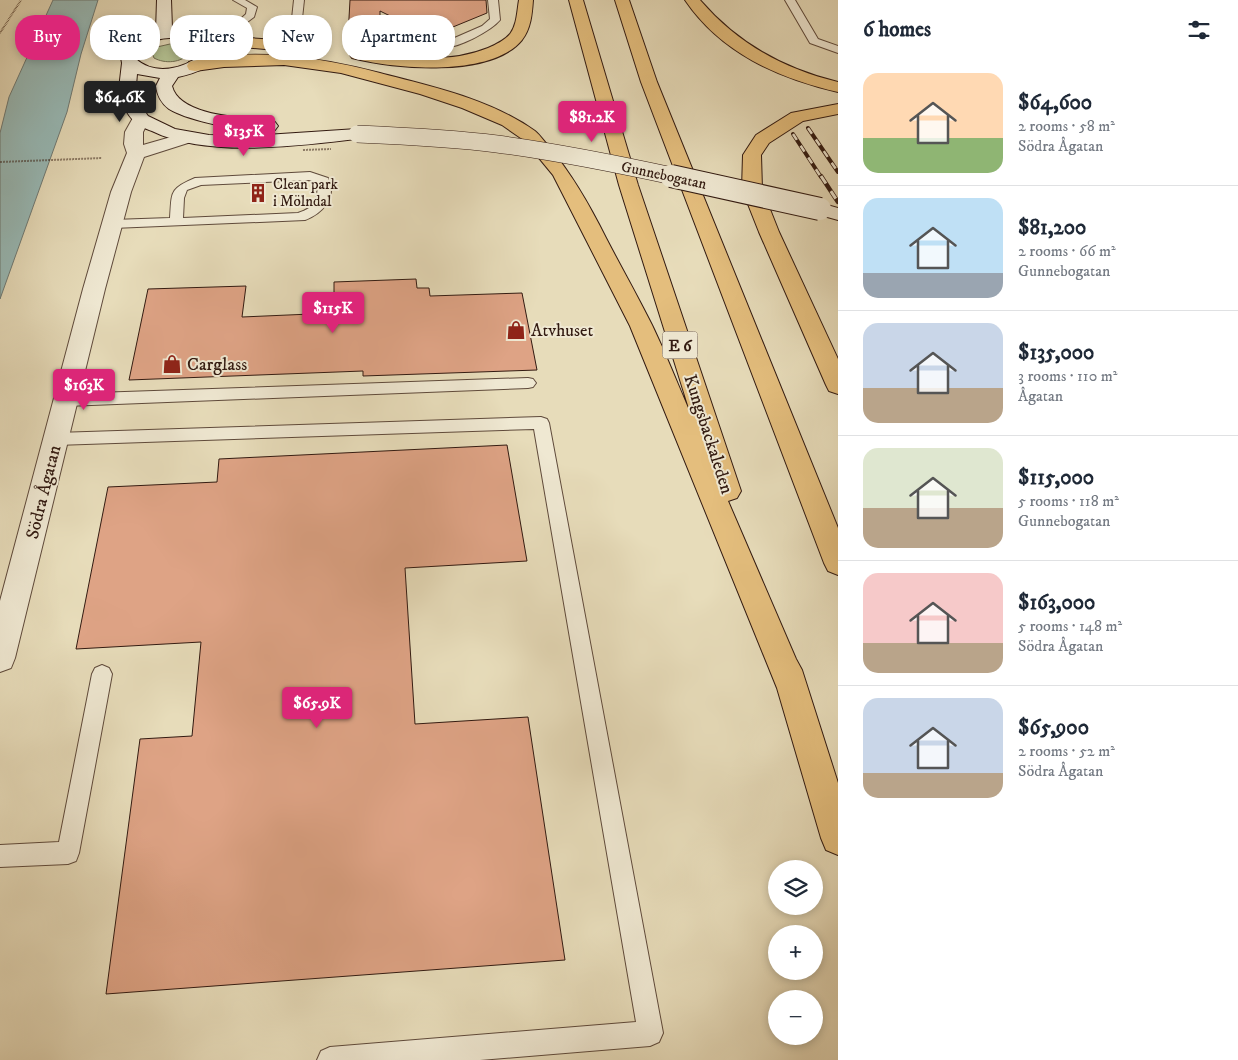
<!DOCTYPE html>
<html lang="en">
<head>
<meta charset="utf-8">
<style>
  :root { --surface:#fff; --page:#f2f2f3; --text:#1f2937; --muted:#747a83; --line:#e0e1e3; --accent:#db2777 }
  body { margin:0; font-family:"IM FELL DW Pica",serif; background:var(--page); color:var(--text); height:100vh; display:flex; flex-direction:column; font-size:19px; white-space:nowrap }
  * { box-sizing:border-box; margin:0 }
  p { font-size:16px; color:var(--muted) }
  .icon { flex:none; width:28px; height:28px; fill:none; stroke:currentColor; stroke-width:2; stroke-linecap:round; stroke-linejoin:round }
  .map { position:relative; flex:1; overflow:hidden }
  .details { display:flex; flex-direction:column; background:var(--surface); width:400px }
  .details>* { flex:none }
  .banner { position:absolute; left:15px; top:15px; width:475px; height:45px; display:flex; gap:10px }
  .fabs { position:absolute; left:768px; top:860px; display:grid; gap:10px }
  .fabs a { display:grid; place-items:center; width:55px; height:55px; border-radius:50%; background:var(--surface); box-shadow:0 2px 8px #0003; font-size:25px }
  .price { position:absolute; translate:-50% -42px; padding:0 11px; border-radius:5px; background:var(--accent); color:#fff; font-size:16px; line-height:32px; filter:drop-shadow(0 1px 2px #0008) }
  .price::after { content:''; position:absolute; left:50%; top:30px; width:15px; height:11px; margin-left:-8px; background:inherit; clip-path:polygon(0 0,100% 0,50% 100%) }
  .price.active { background:#222; color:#fff }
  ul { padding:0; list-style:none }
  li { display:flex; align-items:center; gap:15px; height:125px; padding:0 25px }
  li+li { border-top:1px solid var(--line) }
  li span { display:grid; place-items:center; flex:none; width:140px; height:100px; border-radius:15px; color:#555 }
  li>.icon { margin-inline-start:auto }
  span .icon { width:60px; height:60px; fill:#fffc; stroke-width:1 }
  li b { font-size:21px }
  h2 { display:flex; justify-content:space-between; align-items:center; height:60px; padding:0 25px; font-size:21px }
  .chip { padding:0 18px; border-radius:20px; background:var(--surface); box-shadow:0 2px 8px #0003; font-size:18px; line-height:45px }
  .chip.active { background:var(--accent); color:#fff }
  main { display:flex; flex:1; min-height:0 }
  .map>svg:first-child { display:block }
  .green { fill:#b3c192; stroke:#726e52 }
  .water { fill:#98bab7; stroke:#6f7a75 }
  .building { fill:#dea385; stroke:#321a11 }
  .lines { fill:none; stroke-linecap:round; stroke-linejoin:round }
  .service-casing { stroke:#5f4a3b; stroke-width:2 }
  .minor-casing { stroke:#5f4a3b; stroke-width:2 }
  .secondary-casing { stroke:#321a11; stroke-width:2 }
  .motorway-casing { stroke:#321a11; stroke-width:2 }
  .path { stroke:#321a11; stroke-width:2; stroke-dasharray:0.5 1; stroke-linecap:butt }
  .service { fill:#efe8d2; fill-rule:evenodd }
  .minor { fill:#efe8d2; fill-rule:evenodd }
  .secondary { fill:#efe8d2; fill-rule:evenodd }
  .motorway { fill:#e4be7d; fill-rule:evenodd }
  .rail-far1-casing { stroke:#321a11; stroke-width:4 }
  .rail-casing { stroke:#321a11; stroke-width:4.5 }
  .rail-far1 { stroke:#efe8d2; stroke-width:2.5; stroke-dasharray:7; stroke-linecap:butt }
  .rail { stroke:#efe8d2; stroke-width:3; stroke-dasharray:9; stroke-linecap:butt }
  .secondary-bridge-far1-casing { stroke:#321a11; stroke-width:18; stroke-linecap:butt }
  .secondary-bridge-casing { stroke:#321a11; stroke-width:24; stroke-linecap:butt }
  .path-bridge { stroke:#321a11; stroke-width:2; stroke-dasharray:0.5 1; stroke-linecap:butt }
  .secondary-bridge-far1 { stroke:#efe8d2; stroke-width:17 }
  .secondary-bridge { stroke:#efe8d2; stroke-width:22 }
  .labels { text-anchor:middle; stroke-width:4; stroke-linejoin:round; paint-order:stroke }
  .far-street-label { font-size:15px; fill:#321a11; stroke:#efe8d2 }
  .far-poi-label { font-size:15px; fill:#321a11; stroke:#efe8d2; text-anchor:start }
  .shield { fill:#efe8d2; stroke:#6b584b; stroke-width:1 }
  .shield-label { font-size:16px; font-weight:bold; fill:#321a11 }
  .poi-label { font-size:18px; fill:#321a11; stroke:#efe8d2; text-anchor:start }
  .street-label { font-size:18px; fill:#321a11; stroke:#efe8d2 }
</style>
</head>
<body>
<main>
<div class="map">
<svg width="838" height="1060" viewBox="0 0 838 1060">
  <rect width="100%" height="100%" fill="#e7dcba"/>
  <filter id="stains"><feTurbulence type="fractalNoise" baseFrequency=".004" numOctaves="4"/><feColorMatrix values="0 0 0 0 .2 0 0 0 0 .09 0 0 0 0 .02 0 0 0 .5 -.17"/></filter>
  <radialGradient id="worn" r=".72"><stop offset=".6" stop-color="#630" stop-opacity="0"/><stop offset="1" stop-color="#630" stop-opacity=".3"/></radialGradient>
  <!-- green -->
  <path class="green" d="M 170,44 L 183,44 L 190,49 L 190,53 C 181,63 165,64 154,58 L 152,53 L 157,47 Z"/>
  <!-- water -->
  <path class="water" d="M 53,0 L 98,0 L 81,54 L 67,112 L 0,299 L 0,133 L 9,97 Z"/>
  <!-- building -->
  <g class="building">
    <path d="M 350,0 L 486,0 L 487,13 L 431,36 L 380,11 L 380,35 L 348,36 Z"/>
    <path d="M 416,279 L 417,288 L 429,288 L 430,296 L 522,293 L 537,370 L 363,376 L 363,371 L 129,380 L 148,289 L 246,286 L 242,317 L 334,313 L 334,282 Z"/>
    <path d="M 507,445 L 527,561 L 405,568 L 415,724 L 528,717 L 565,960 L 106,994 L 140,739 L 192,736 L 201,642 L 76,649 L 108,487 L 217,482 L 219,459 Z"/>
  </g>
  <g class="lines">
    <!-- service casing -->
    <g class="service-casing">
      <g id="service">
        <path d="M 233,0 L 245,0 L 257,7 L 254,17 L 238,29 L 233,26 L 246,14 L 247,8 Z"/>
        <path d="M 294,0 L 304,0 L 300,37 L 295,40 L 290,37 Z"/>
        <path d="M 488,0 L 498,0 L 500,20 C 492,30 456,50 443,47 L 443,43 L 482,26 L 490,19 Z"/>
        <path d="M 785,0 L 795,0 L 818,39 L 838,46 L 838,53 L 810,43 Z"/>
        <path d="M 310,172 L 328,178 C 338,198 321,214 305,220 L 113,228 L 107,224 L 113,220 L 170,218 C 172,192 169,189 195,178 ZM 309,180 L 318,183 C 317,201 316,207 298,213 L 183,218 L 184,198 L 187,190 L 201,185 Z"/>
        <path d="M 528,378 L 533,379 L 536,383 L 533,387 L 528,388 L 66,406 L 61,404 L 58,400 L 61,396 L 66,394 Z"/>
        <path d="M 541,417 L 547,419 L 549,423 L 663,1033 L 659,1042 L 650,1046 L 480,1060 L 317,1060 L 321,1051 L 330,1047 L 636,1022 L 534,429 L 56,445 L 50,443 L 48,439 L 50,435 L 56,433 Z"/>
        <path d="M 102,665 L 109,668 L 112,674 L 79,853 L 76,861 L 68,864 L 0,867 L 0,845 L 59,842 L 92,674 L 95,668 Z"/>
      </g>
    </g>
    <!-- minor casing -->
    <g class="minor-casing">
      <path id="minor" d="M 140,115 L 146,116 L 149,120 L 143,132 L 143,145 L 185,133 L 191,134 L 194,138 L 191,142 L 144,157 L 131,192 L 105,289 L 15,658 L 11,668 L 0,672 L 0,601 L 83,289 L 111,192 L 127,153 L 124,144 L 125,132 L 134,116 Z"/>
    </g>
    <!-- secondary casing -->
    <g class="secondary-casing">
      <g id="secondary">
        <path d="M 157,0 L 171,0 L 172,28 C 191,28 209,30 220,47 C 216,67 196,73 178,77 L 172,86 C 179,116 243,118 269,121 L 275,122 L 278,126 L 275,130 C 254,135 188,121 169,109 C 161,103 157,95 156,86 L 160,78 L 137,74 L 135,97 L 148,116 L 175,129 L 209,135 L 251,136 L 357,129 L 363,130 L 366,134 L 363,138 L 357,139 C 297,146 207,158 152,131 C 146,129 139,126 135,122 C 128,116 123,105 118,97 L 122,63 L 120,52 C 129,39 141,34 156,31 ZM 182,38 L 194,40 L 204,47 L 202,54 C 184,69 155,76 136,59 L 136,52 C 148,39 165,37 182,38 Z"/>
        <path d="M 820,203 L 838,208 L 838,220 L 813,213 L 810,209 L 813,205 Z"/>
      </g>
    </g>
    <!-- motorway casing -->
    <g class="motorway-casing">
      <g id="motorway">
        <path d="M 519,0 L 533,0 C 532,14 531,28 522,40 C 491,78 394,69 352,58 L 350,55 L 352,52 L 358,50 C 401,57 446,65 488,48 C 495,45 505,40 510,34 C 517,25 517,11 519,0 Z"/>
        <path d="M 569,0 L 583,0 L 638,185 L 741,491 L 737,498 L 728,501 L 796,659 L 802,670 L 838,783 L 838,855 L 826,850 L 821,838 L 777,688 L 630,326 L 553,175 L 525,141 L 502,125 L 462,108 L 420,94 L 341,73 L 284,65 L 224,67 L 195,71 L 189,70 L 187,66 L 189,62 C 252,47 319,57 380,73 C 433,87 490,99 535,131 C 541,136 545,143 550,148 C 573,176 590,206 606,238 C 621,267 637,295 652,325 C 666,354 678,385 691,415 L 619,185 Z"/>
        <path d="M 615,0 L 629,0 L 657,82 L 838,528 L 838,575 L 828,571 L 824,563 L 641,82 Z"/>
        <path d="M 685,0 L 700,0 C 737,43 783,69 838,82 L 838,92 C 778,78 721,53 685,0 Z"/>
        <path d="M 206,35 L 276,40 L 282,42 L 284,45 L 282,48 L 276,50 L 200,43 L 198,40 L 200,37 Z"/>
        <path d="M 838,104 L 838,114 L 803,121 L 769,143 L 761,155 L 762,189 L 779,232 L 838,359 L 838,394 L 829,391 L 826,385 L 759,232 L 742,189 L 743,155 L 756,135 L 791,113 Z"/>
      </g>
    </g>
    <!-- path -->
    <g class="path">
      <path d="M 0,33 L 21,0"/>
      <path d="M 0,162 L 102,158"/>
    </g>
    <!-- service -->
    <use href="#service" class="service"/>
    <!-- minor -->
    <use href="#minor" class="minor"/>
    <!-- secondary -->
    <use href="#secondary" class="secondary"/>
    <!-- motorway -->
    <use href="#motorway" class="motorway"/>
    <!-- rail-far1 casing -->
    <g class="rail-far1-casing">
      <g id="rail-far1">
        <path d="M 808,128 L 838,172"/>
        <path d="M 793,134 L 821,177"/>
      </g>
    </g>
    <!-- rail casing -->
    <g class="rail-casing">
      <path id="rail" d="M 821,176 L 838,202"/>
    </g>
    <!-- rail-far1 -->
    <use href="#rail-far1" class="rail-far1"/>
    <!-- rail -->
    <use href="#rail" class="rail"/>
    <!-- secondary-bridge-far1 casing -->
    <g class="secondary-bridge-far1-casing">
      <path id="secondary-bridge-far1" d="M 357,134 C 404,136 451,138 497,144 C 558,152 617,164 677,177"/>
    </g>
    <!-- secondary-bridge casing -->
    <g class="secondary-bridge-casing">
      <path id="secondary-bridge" d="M 671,176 L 820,209"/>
    </g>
    <!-- path-bridge -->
    <path class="path-bridge" d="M 303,150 L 331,149"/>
    <!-- secondary-bridge-far1 -->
    <use href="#secondary-bridge-far1" class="secondary-bridge-far1"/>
    <!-- secondary-bridge -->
    <use href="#secondary-bridge" class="secondary-bridge"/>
  </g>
  <!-- icons -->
  <defs>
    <g id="building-bare" transform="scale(1.5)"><path d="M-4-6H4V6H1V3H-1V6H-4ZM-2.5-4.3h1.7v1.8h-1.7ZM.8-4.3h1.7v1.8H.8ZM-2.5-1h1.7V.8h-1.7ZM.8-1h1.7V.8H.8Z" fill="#8f2418" stroke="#efe8d2" stroke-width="2.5" paint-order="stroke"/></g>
    <g id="shop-bare" transform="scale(1.5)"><path d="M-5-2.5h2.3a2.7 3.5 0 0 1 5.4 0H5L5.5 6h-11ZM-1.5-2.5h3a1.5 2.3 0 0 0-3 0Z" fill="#8f2418" stroke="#efe8d2" stroke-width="2.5" paint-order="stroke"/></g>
  </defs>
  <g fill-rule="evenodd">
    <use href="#building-bare" x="258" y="193"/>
    <use href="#shop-bare" x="516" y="330"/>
    <use href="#shop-bare" x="172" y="364"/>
  </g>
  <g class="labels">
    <!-- far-street labels -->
    <g class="far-street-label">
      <text transform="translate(664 175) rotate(12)" y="5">Gunnebogatan</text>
    </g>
    <!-- far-poi labels -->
    <g class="far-poi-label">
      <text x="273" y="189">Clean park<tspan x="273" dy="17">i Mölndal</tspan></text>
    </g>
    <!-- shield labels -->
    <rect class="shield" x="662.5" y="331.5" width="35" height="27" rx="4"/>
    <g class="shield-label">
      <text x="680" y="351">E 6</text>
    </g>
    <!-- poi labels -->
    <g class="poi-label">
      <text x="531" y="336">Atvhuset</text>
      <text x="187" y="370">Carglass</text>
    </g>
    <!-- street labels -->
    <g class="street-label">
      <text transform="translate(709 434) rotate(72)" y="6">Kungsbackaleden</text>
      <text transform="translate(43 492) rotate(-76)" y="6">Södra Ågatan</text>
    </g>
  </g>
  <rect width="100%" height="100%" filter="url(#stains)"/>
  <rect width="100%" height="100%" fill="url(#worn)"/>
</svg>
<div class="fabs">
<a><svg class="icon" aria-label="layers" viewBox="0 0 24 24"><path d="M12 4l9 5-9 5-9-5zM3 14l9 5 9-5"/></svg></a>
<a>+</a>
<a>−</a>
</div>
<b class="price active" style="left:120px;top:123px">$64.6K</b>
<b class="price" style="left:592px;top:143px">$81.2K</b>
<b class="price" style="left:244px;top:157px">$135K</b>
<b class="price" style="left:333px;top:334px">$115K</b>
<b class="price" style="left:84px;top:411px">$163K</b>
<b class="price" style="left:317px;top:729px">$65.9K</b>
<div class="banner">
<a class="chip active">Buy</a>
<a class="chip">Rent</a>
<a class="chip">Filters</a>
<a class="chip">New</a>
<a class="chip">Apartment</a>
</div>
</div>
<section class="details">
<h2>6 homes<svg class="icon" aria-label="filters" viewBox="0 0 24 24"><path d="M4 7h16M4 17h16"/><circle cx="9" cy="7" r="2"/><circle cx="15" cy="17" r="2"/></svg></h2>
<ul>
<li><span style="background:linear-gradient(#ffd9b3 65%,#8fb573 0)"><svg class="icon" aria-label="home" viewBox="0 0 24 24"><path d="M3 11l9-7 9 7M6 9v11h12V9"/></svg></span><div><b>$64,600</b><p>2 rooms · 58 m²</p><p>Södra Ågatan</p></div></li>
<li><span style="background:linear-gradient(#bfe0f5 75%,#9aa5b1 0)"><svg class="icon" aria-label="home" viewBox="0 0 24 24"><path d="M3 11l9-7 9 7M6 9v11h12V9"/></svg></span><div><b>$81,200</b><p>2 rooms · 66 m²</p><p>Gunnebogatan</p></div></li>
<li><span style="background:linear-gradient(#c9d6e8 65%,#b9a48a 0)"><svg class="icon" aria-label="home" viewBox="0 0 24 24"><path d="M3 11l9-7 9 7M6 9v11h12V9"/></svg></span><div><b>$135,000</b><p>3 rooms · 110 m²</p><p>Ågatan</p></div></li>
<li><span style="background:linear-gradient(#dfe7d0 60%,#b9a48a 0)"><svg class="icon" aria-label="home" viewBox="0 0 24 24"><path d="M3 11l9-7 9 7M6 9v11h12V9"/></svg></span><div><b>$115,000</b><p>5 rooms · 118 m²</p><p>Gunnebogatan</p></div></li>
<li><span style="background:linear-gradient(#f6c9c9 70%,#b9a48a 0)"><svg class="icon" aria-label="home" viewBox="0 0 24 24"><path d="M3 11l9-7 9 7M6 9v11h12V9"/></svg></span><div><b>$163,000</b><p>5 rooms · 148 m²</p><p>Södra Ågatan</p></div></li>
<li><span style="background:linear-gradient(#c9d6e8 75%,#b9a48a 0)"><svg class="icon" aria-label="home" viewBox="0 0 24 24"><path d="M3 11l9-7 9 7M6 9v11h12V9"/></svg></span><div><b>$65,900</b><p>2 rooms · 52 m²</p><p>Södra Ågatan</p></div></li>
</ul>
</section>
</main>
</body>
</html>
